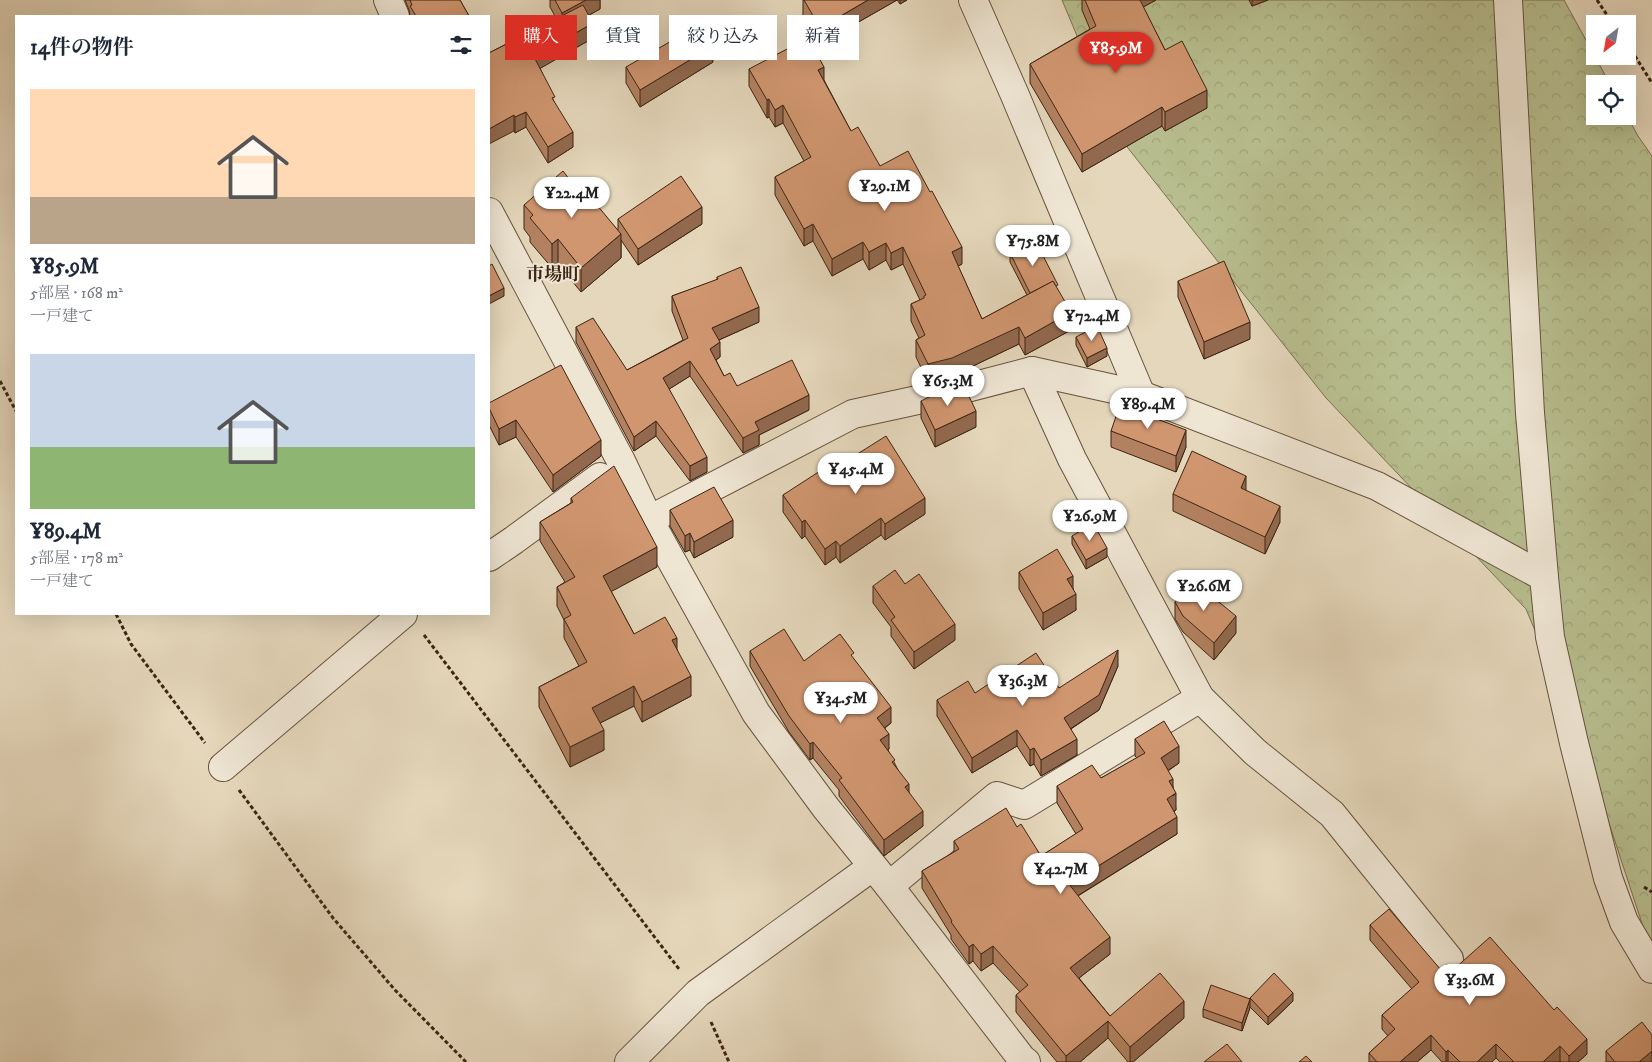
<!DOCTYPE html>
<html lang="ja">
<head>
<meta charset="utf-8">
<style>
  :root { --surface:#fff; --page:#f6f6f7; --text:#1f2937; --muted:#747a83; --accent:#d93025 }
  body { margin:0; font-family:"IM FELL DW Pica","Noto Serif JP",serif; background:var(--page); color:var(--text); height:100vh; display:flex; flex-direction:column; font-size:19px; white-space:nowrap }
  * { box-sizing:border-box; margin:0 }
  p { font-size:16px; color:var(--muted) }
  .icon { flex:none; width:28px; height:28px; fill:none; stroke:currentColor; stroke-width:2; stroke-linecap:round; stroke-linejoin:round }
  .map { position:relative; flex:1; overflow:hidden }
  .panel { position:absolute; left:15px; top:15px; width:475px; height:600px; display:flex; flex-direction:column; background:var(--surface); border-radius:0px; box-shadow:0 5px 20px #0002 }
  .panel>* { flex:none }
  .banner { position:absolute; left:505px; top:15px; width:475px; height:45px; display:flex; gap:10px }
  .needle { width:32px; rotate:211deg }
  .fabs { position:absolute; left:1586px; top:15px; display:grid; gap:10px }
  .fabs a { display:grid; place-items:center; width:50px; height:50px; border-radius:0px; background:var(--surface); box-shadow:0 5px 20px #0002; font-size:25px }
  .price { position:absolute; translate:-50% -42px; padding:0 11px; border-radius:18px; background:#fff; color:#222; font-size:16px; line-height:32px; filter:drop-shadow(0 1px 2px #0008) }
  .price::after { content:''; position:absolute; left:50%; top:30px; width:15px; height:11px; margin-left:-8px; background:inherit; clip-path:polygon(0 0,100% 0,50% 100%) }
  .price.active { background:var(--accent); color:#fff }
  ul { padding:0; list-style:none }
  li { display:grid; align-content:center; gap:10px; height:265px; padding:0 15px }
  li span { display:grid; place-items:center; height:155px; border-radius:0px; color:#555 }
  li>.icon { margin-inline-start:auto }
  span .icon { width:90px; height:90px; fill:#fffc; stroke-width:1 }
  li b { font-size:21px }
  h2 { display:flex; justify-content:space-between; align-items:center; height:60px; padding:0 15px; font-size:21px }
  .tag { padding:0 18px; border-radius:0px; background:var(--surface); box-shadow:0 5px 20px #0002; font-size:18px; line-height:45px }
  .tag.active { background:var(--accent); color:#fff }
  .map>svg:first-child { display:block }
  .forest { fill:url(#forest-crowns); stroke:#7a7150 }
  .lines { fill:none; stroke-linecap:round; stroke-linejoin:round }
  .minor-casing { stroke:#67523d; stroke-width:30 }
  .path { stroke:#3d2513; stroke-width:3; stroke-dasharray:4 2.5; stroke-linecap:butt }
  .minor { stroke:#eee5d3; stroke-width:28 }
  .wall { fill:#b38160; stroke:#3d2513 }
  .shaded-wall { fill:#92694e; stroke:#3d2513 }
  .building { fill:#d09670; stroke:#3d2513 }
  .labels { text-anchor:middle; stroke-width:4; stroke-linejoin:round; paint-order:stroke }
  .quarter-label { font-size:18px; font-weight:bold; fill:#3d2513; stroke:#eee5d3 }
</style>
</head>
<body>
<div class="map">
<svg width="1652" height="1062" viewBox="0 0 1652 1062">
  <defs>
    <pattern id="forest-crowns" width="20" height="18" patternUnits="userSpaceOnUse" patternTransform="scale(1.25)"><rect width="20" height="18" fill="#b7bd8e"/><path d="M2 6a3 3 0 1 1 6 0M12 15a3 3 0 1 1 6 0" fill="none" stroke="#9ea27a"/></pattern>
  </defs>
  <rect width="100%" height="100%" fill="#e5d7bb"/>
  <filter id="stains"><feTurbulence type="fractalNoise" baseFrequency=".004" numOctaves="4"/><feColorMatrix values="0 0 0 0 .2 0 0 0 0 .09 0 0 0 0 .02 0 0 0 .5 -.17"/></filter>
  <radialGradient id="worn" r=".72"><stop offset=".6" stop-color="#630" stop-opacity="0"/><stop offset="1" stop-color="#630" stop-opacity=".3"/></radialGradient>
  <!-- forest -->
  <path class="forest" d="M 1062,0 L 1564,0 L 1610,84 L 1595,84 L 1595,116 L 1627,116 L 1638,136 L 1652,156 L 1652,954 L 1585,750 L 1526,609 L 1326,398 L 1120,138 Z"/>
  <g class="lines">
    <!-- minor casing -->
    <g class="minor-casing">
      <g id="minor">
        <path d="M 388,0 L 395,16"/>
        <path d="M 1508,0 L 1530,413 L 1544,577 L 1550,637 L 1574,743 L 1608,878 L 1624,922 L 1652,969"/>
        <path d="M 489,212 L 621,461 L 649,520 L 756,713 L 826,808 L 889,886 L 1022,1059 L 1026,1062"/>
        <path d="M 1032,371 L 1072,459 L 1200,698 L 1255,752 L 1332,814 L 1449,959"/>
        <path d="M 1141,395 L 1377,486 L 1544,577"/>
        <path d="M 649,520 L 853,414 L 936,396 L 1032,371 L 1141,395 L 1014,93 L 973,0"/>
        <path d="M 489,557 L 514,540 L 600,477"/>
        <path d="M 223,767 L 403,614"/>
        <path d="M 889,886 L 997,796 L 1024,805 L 1200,698"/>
        <path d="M 629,1062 L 698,993 L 872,867"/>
      </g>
    </g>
    <!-- path -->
    <g class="path">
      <path d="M 1597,0 L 1613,24"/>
      <path d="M 1628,45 L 1652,83"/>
      <path d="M 0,381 L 16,411"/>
      <path d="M 116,614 L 131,644 L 205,743"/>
      <path d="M 424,635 L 679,969"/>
      <path d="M 239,790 L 333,918 L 395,990 L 466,1062"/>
      <path d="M 1644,887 L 1652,892"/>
      <path d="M 711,1022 L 729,1062"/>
    </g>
    <!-- minor -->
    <use href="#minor" class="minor"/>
  </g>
  <!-- wall -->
  <g class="wall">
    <path d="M 405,0 L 460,0 L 469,16 L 410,16 L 409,10 Z"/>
    <path d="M 550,0 L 600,0 L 600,9 L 589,15 L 593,38 L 540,68 L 573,147 L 548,163 L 526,127 L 515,133 L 489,53 L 556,18 L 550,7 Z"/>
    <path d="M 803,0 L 907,0 L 900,4 L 897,0 L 820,44 L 803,16 Z"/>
    <path d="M 1082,0 L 1156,0 L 1143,7 L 1165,50 L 1207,108 L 1165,131 L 1162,126 L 1082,172 L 1030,83 L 1030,64 L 1090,29 L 1082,10 Z"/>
    <path d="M 1249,0 L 1268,0 L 1252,6 Z"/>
    <path d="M 713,62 L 640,107 L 626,83 L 626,67 Z"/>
    <path d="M 749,69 L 824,80 L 851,131 L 962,264 L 958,266 L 982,319 L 1027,295 L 1010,262 L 1010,253 L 1058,290 L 1071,330 L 1025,355 L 1019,344 L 952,376 L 928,382 L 916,357 L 916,340 L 919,338 L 911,321 L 911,304 L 920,300 L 903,264 L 891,270 L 886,260 L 869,270 L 863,259 L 832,276 L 813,241 L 804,246 L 775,195 L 775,177 L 804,161 L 783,123 L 775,127 L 769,117 L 767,118 L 749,86 Z"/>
    <path d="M 573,184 L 618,230 L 618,219 L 702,224 L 638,265 L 621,240 L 621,258 L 581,292 L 558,264 L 552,268 L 530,242 L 530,237 L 524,229 L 524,205 Z"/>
    <path d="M 717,277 L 759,322 L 719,340 L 720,357 L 716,360 L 724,376 L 737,386 L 809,410 L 759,435 L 759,445 L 743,453 L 690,376 L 669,389 L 707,472 L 690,481 L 656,436 L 634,451 L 576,342 L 576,327 L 627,370 L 683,340 L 672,311 L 672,296 L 717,280 Z"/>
    <path d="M 1178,281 L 1250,339 L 1204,359 L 1178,297 Z"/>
    <path d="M 1076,337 L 1107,356 L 1087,367 L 1076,345 Z"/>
    <path d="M 921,401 L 976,427 L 935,447 L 921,418 Z"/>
    <path d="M 489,403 L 601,456 L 553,492 L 516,437 L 499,445 L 489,425 Z"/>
    <path d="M 1111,431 L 1186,447 L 1176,472 L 1111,447 Z"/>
    <path d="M 824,475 L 925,514 L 885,540 L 881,535 L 840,563 L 836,557 L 825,565 L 805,536 L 802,539 L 783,512 L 783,495 Z"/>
    <path d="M 1246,490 L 1280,522 L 1265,554 L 1173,511 L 1173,494 Z"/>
    <path d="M 571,498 L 657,567 L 611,591 L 634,634 L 677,649 L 691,696 L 642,722 L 634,706 L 600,723 L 604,750 L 570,767 L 539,707 L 539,687 L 579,666 L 564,638 L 564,620 L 557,606 L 557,587 L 565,582 L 540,541 L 540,522 L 571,503 Z"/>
    <path d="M 670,510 L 733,537 L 694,558 L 690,550 L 685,552 L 670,526 Z"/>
    <path d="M 1072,536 L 1107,557 L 1086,569 L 1072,544 Z"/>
    <path d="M 1019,572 L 1073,588 L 1076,610 L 1043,630 L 1019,589 Z"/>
    <path d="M 905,584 L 955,640 L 914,669 L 891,636 L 891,627 L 873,603 L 873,586 Z"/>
    <path d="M 1175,602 L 1236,633 L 1214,660 L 1183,632 L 1175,619 Z"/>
    <path d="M 750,651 L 804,661 L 854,659 L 891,723 L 885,728 L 889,749 L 888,750 L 909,792 L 923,826 L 884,856 L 839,796 L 839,790 L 813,758 L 810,760 L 789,732 L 750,666 Z"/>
    <path d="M 1118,666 L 1099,710 L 1071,729 L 1077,755 L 1041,776 L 1034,764 L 1030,766 L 1017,746 L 972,773 L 937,716 L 937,700 L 975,693 L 1059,688 Z"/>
    <path d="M 1135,739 L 1179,763 L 1168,771 L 1173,787 L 1176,810 L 1174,812 L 1177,834 L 1078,896 L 1110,954 L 1079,978 L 1110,1016 L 1184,1018 L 1133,1062 L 1128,1062 L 1108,1038 L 1080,1062 L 1057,1062 L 1016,1012 L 1016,995 L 1020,992 L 993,963 L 981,971 L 973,961 L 969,964 L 951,939 L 951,935 L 922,888 L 922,871 L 954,852 L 954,841 L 1017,827 L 1041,856 L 1076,834 L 1057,803 L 1057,786 L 1101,778 L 1137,758 L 1135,756 Z"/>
    <path d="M 1370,925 L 1441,970 L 1453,970 L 1587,1054 L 1578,1062 L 1561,1062 L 1560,1061 L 1559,1062 L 1500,1062 L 1496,1058 L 1492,1062 L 1442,1062 L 1431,1050 L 1417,1062 L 1369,1062 L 1369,1053 L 1388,1036 L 1382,1029 L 1382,1015 L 1412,989 L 1370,940 Z"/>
    <path d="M 1250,998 L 1293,1001 L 1268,1025 L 1250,1007 L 1242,1031 L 1203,1017 L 1203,1009 L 1250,999 Z"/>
    <path d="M 1606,1051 L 1652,1062 L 1606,1062 Z"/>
  </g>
  <!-- shaded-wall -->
  <g class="shaded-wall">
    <path d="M 586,0 L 600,0 L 600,9 L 562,30 L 562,13 Z"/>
    <path d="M 868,0 L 897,0 L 820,44 L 820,28 Z"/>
    <path d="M 900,0 L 907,0 L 900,4 Z"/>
    <path d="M 1136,0 L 1156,0 L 1136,11 Z"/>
    <path d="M 1252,0 L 1268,0 L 1252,6 Z"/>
    <path d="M 593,23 L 593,38 L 534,72 L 534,57 Z"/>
    <path d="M 713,46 L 713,62 L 640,107 L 640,90 Z"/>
    <path d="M 824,67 L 824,84 L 818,70 Z"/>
    <path d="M 1207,90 L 1207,108 L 1165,131 L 1165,112 Z"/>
    <path d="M 769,99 L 769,117 L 767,118 L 767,100 Z"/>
    <path d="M 783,105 L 783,123 L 775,127 L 775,110 Z"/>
    <path d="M 1162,107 L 1162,126 L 1082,172 L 1082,154 Z"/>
    <path d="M 526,112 L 526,127 L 515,133 L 515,117 Z"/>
    <path d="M 514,115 L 514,131 L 489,144 L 489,129 Z"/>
    <path d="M 573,132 L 573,147 L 548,163 L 548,147 Z"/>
    <path d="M 702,207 L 702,224 L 638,265 L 638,249 Z"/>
    <path d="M 813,224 L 813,241 L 804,246 L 804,229 Z"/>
    <path d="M 621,234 L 621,258 L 581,292 L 581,268 Z"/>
    <path d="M 558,239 L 558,264 L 552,268 L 552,244 Z"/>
    <path d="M 863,242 L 863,259 L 832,276 L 832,259 Z"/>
    <path d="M 886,243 L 886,260 L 869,270 L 869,252 Z"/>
    <path d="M 903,247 L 903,264 L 891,270 L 891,253 Z"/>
    <path d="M 962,247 L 962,264 L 952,270 L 952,252 Z"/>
    <path d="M 504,288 L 504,296 L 489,304 L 489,296 Z"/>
    <path d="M 759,307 L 759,322 L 712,343 L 712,328 Z"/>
    <path d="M 1071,312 L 1071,330 L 1025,355 L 1025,338 Z"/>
    <path d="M 1250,322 L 1250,339 L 1204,359 L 1204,342 Z"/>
    <path d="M 1019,327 L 1019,344 L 952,376 L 928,382 L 928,364 Z"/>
    <path d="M 720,342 L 720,357 L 710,364 L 710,349 Z"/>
    <path d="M 1107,348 L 1107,356 L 1087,367 L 1087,358 Z"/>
    <path d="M 690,361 L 690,376 L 663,393 L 663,378 Z"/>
    <path d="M 809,395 L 809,410 L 759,435 L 759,445 L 743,453 L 743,438 L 755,422 Z"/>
    <path d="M 976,411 L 976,427 L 935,447 L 935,430 Z"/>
    <path d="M 516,420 L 516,437 L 499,445 L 499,429 Z"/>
    <path d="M 656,421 L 656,436 L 634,451 L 634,437 Z"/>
    <path d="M 1186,430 L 1186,447 L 1176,472 L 1176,456 Z"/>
    <path d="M 601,440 L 601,456 L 553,492 L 553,475 Z"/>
    <path d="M 707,457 L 707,472 L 690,481 L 690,466 Z"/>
    <path d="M 1246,476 L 1246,492 L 1241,488 Z"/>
    <path d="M 925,498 L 925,514 L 885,540 L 885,524 Z"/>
    <path d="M 1280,506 L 1280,522 L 1265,554 L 1265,537 Z"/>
    <path d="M 881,518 L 881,535 L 840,563 L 840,546 Z"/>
    <path d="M 733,520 L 733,537 L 694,558 L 694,542 Z"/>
    <path d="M 805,520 L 805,536 L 802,539 L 802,522 Z"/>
    <path d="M 690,533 L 690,550 L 685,552 L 685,536 Z"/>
    <path d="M 836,541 L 836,557 L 825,565 L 825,549 Z"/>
    <path d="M 657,547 L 657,567 L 603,596 L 603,576 Z"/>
    <path d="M 1107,548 L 1107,557 L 1086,569 L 1086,560 Z"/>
    <path d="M 1073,576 L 1073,592 L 1067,579 Z"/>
    <path d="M 1076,594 L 1076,610 L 1043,630 L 1043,613 Z"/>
    <path d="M 1236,616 L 1236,633 L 1214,660 L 1214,643 Z"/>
    <path d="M 955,624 L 955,640 L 914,669 L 914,652 Z"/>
    <path d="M 677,638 L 677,658 L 672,640 Z"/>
    <path d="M 1118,650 L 1118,666 L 1099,710 L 1064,733 L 1064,718 Z"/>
    <path d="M 691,676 L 691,696 L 642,722 L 642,702 Z"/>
    <path d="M 634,686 L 634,706 L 592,727 L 592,708 Z"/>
    <path d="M 891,707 L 891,723 L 877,733 L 877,718 Z"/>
    <path d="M 604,730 L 604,750 L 570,767 L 570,747 Z"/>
    <path d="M 1017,730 L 1017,746 L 972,773 L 972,758 Z"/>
    <path d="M 889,734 L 889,749 L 880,755 L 880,740 Z"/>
    <path d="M 1077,739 L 1077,755 L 1041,776 L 1041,760 Z"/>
    <path d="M 813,742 L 813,758 L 810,760 L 810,744 Z"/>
    <path d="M 1179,746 L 1179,763 L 1161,775 L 1161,758 Z"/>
    <path d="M 1034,748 L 1034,764 L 1030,766 L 1030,750 Z"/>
    <path d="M 1173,779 L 1173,796 L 1176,793 L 1176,810 L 1167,816 L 1167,799 L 1169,781 Z"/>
    <path d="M 909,784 L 909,800 L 905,787 Z"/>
    <path d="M 923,811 L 923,826 L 884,856 L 884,840 Z"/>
    <path d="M 1177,817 L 1177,834 L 1069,901 L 1069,884 Z"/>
    <path d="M 1110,937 L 1110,954 L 1070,985 L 1070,968 Z"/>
    <path d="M 973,944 L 973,961 L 969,964 L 969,947 Z"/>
    <path d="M 993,946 L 993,963 L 981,971 L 981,954 Z"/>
    <path d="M 1293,993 L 1293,1001 L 1268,1025 L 1268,1017 Z"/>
    <path d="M 1250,999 L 1250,1008 L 1242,1031 L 1242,1023 Z"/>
    <path d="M 1184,1001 L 1184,1018 L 1133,1062 L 1130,1062 L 1130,1047 Z"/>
    <path d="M 1108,1021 L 1108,1038 L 1080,1062 L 1066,1062 L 1066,1056 Z"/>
    <path d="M 1431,1035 L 1431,1050 L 1417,1062 L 1400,1062 Z"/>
    <path d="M 1587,1039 L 1587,1054 L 1578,1062 L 1569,1062 L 1569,1056 Z"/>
    <path d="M 1496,1044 L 1496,1058 L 1492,1062 L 1477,1062 Z"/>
    <path d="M 1560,1046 L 1560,1061 L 1559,1062 L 1543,1062 Z"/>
    <path d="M 1448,1050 L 1448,1062 L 1446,1062 L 1446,1052 Z"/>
    <path d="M 1652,1051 L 1652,1062 L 1639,1062 Z"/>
  </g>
  <!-- building -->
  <g class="building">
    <path d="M 410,0 L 460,0 L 469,16 L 416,16 L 410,6 L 412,5 Z"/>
    <path d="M 555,0 L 586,0 L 562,13 Z"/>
    <path d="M 804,0 L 868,0 L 820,28 Z"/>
    <path d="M 1085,0 L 1140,0 L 1165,50 L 1182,41 L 1207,90 L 1165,112 L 1162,107 L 1082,154 L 1030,64 L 1096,26 Z"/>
    <path d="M 583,5 L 593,23 L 534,57 L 555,97 L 552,98 L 573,132 L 548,147 L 526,112 L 515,117 L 514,115 L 489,129 L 489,51 L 489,53 Z"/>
    <path d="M 701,24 L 713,46 L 640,90 L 626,67 Z"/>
    <path d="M 808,38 L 824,67 L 818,70 L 851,131 L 858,127 L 880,166 L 908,151 L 930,192 L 932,191 L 962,247 L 952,252 L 982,319 L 1053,281 L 1071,312 L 1025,338 L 1019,327 L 952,358 L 928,364 L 916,340 L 925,335 L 911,304 L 924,298 L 924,296 L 926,295 L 903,247 L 891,253 L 886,243 L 869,252 L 863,242 L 832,259 L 813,224 L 804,229 L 775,177 L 811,157 L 783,105 L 775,110 L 769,99 L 767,100 L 749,69 Z"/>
    <path d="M 563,171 L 573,184 L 577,181 L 621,234 L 581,268 L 558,239 L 552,244 L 530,218 L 533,215 L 524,205 Z"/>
    <path d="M 681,176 L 702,207 L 638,249 L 618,219 Z"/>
    <path d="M 1035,240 L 1058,285 L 1056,286 L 1053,281 L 1030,293 L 1010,253 Z"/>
    <path d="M 1224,261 L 1250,322 L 1204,342 L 1178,281 Z"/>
    <path d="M 492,264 L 504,288 L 489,296 L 489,266 Z"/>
    <path d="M 741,267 L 759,307 L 712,328 L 720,342 L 710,349 L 724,376 L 730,373 L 737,386 L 792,360 L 809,395 L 755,422 L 759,430 L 743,438 L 690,361 L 663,378 L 707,457 L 690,466 L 656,421 L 634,437 L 576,327 L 593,318 L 627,370 L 688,338 L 672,296 L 718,279 L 717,277 Z"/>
    <path d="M 1097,326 L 1107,348 L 1087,358 L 1076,337 Z"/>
    <path d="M 561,365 L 601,440 L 553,475 L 516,420 L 499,429 L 489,408 L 489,403 Z"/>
    <path d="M 965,388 L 976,411 L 935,430 L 921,401 L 931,396 Z"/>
    <path d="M 1120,405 L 1186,430 L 1176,456 L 1111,431 Z"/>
    <path d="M 886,436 L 925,498 L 885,524 L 881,518 L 840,546 L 836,541 L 825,549 L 805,520 L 802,522 L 783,495 L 820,471 L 824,475 Z"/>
    <path d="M 1192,451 L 1246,476 L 1241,488 L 1280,506 L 1265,537 L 1173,494 Z"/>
    <path d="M 614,466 L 657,547 L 603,576 L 634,634 L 665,617 L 677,638 L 672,640 L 691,676 L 642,702 L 634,686 L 592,708 L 604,730 L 570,747 L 539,687 L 587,662 L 564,619 L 571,615 L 557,587 L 575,577 L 540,522 L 573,502 L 571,498 Z"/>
    <path d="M 714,487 L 733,520 L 694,542 L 690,533 L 685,536 L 670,510 Z"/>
    <path d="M 1093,523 L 1107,548 L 1086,560 L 1072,536 Z"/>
    <path d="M 1057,549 L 1073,576 L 1067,579 L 1076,594 L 1043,613 L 1019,572 Z"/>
    <path d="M 895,570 L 905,584 L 919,574 L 955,624 L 914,652 L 891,620 L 895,617 L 873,586 Z"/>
    <path d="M 1193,581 L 1236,616 L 1214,643 L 1183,616 L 1175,602 Z"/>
    <path d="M 784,629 L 804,661 L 840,634 L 854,653 L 851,655 L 891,707 L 877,718 L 889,734 L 880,740 L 895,760 L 892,762 L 909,784 L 905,787 L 923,811 L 884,840 L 839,780 L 842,778 L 813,742 L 810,744 L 789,716 L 750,651 Z"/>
    <path d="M 1118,650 L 1099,695 L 1064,718 L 1077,739 L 1041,760 L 1034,748 L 1030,750 L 1017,730 L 972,758 L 937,700 L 968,681 L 975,693 L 1036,653 L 1059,688 Z"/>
    <path d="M 1164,721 L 1179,746 L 1161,758 L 1173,779 L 1169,781 L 1176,793 L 1167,799 L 1177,817 L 1069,884 L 1110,937 L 1070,968 L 1110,1016 L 1160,973 L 1184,1001 L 1130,1047 L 1108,1021 L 1066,1056 L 1016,995 L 1028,985 L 993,946 L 981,954 L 973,944 L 969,947 L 951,922 L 952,921 L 922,871 L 959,849 L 954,841 L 1006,808 L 1017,827 L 1021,824 L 1041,856 L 1083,829 L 1057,786 L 1092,765 L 1101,778 L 1145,753 L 1135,739 Z"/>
    <path d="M 1389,909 L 1441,970 L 1447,964 L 1453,970 L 1490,937 L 1554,1010 L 1557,1007 L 1587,1039 L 1569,1056 L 1560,1046 L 1543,1062 L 1514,1062 L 1496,1044 L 1477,1062 L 1460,1062 L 1448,1050 L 1446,1052 L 1431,1035 L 1400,1062 L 1377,1062 L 1369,1053 L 1395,1029 L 1382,1015 L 1419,982 L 1370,925 Z"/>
    <path d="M 1274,973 L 1293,993 L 1268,1017 L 1250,998 Z"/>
    <path d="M 1211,985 L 1250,999 L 1242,1023 L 1203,1009 Z"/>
    <path d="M 1642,1022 L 1652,1035 L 1652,1051 L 1639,1062 L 1615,1062 L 1606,1051 Z"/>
    <path d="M 1227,1044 L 1242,1062 L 1204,1062 Z"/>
    <path d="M 1306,1056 L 1312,1062 L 1299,1062 Z"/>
  </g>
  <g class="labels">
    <!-- quarter labels -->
    <g class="quarter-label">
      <text x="553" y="280">市場町</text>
    </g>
  </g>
  <rect width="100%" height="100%" filter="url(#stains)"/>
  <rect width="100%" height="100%" fill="url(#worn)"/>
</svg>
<div class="fabs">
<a><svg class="needle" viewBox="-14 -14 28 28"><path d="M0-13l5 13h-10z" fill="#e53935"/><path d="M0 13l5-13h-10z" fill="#747a83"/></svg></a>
<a><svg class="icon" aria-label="locate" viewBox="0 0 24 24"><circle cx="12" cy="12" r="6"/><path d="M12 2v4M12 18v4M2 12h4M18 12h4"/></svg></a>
</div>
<b class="price active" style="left:1116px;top:74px">¥85.9M</b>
<b class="price" style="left:885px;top:212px">¥29.1M</b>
<b class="price" style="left:572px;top:219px">¥22.4M</b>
<b class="price" style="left:1033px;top:267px">¥75.8M</b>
<b class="price" style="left:1092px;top:342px">¥72.4M</b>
<b class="price" style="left:948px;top:407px">¥65.3M</b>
<b class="price" style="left:1148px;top:430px">¥89.4M</b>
<b class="price" style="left:856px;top:495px">¥45.4M</b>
<b class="price" style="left:1090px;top:542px">¥26.9M</b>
<b class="price" style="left:1204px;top:612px">¥26.6M</b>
<b class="price" style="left:1023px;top:707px">¥36.3M</b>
<b class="price" style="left:841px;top:724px">¥34.5M</b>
<b class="price" style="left:1061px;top:895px">¥42.7M</b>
<b class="price" style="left:1470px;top:1006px">¥33.6M</b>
<div class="banner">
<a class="tag active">購入</a>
<a class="tag">賃貸</a>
<a class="tag">絞り込み</a>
<a class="tag">新着</a>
</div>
<section class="panel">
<h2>14件の物件<svg class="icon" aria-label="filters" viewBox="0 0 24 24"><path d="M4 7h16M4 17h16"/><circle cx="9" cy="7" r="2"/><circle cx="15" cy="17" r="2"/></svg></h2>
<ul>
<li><span style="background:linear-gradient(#ffd9b3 70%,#b9a48a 0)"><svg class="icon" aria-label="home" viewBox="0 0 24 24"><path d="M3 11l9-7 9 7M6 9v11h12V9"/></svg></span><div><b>¥85.9M</b><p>5部屋 · 168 m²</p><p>一戸建て</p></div></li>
<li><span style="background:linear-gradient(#c9d6e8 60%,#8fb573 0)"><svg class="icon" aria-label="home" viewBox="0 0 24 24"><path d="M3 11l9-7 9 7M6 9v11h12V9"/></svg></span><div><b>¥89.4M</b><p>5部屋 · 178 m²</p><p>一戸建て</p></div></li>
</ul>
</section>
</div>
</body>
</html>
